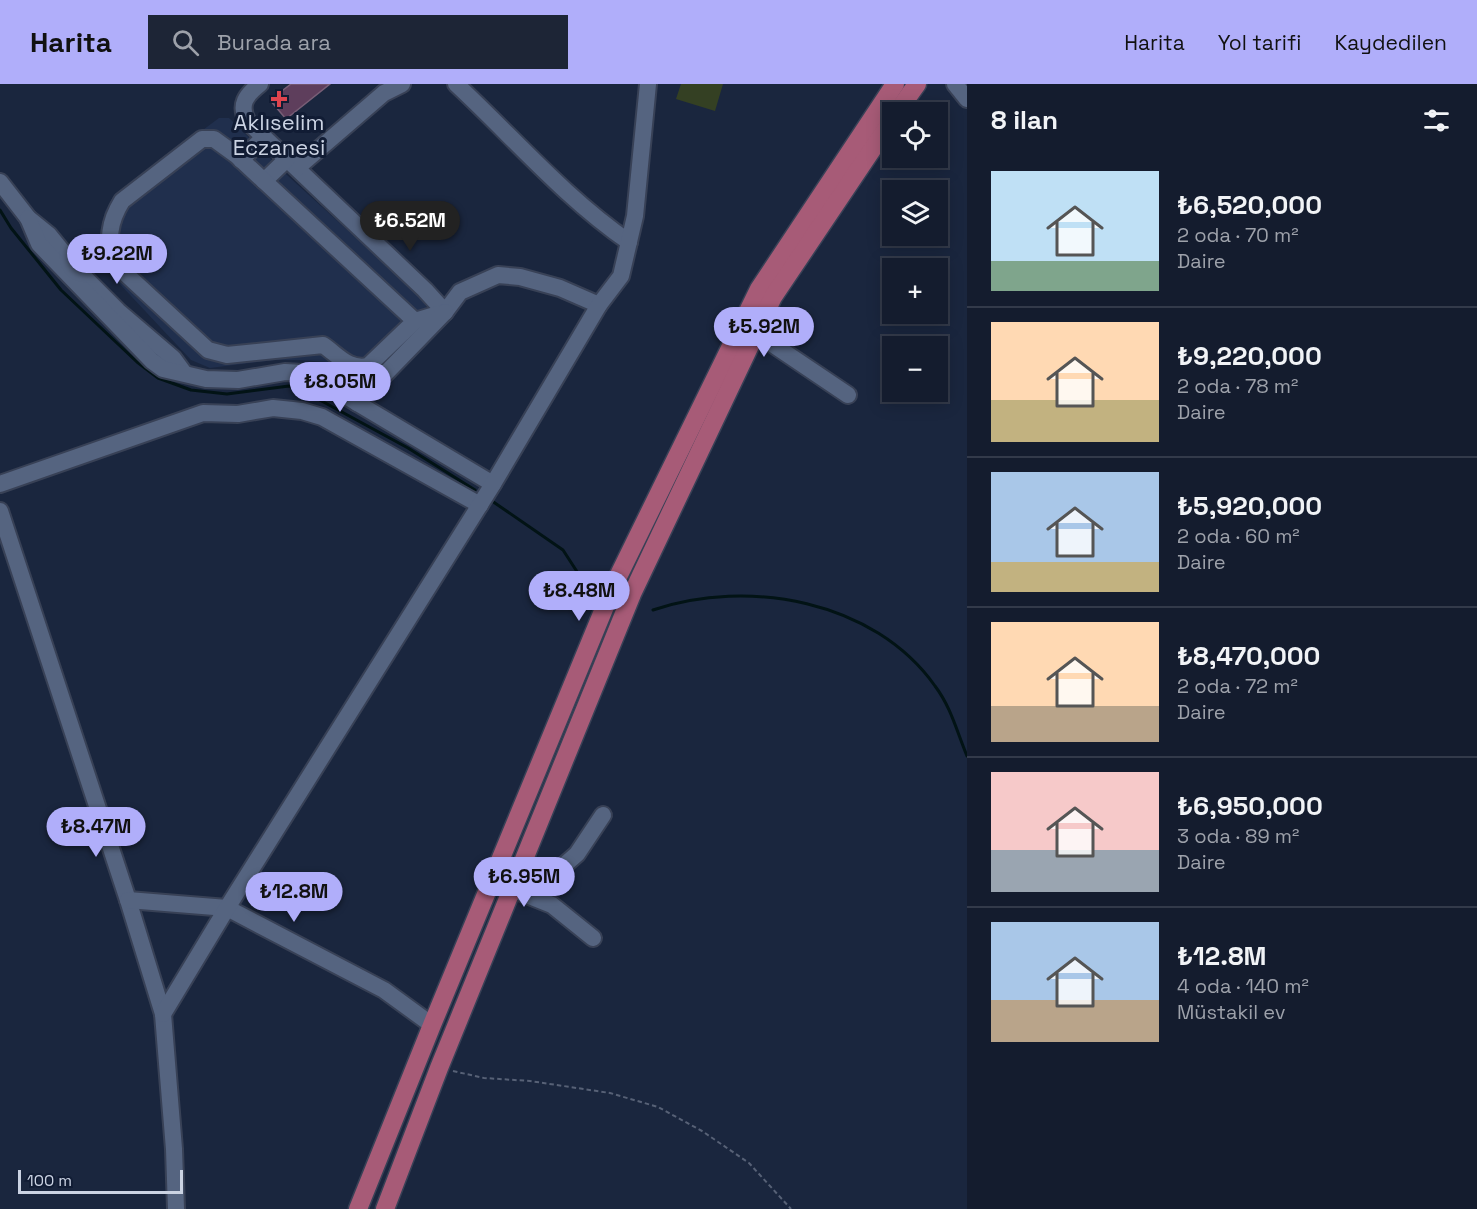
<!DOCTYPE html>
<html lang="tr">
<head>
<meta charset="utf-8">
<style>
  :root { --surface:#141c2e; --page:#1d2536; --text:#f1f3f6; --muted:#9da1aa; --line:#333a4a; --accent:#b0aefa }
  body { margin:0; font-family:"Space Grotesk",sans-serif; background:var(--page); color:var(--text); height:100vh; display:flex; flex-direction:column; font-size:22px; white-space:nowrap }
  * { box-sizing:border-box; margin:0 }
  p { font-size:20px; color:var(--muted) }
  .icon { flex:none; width:33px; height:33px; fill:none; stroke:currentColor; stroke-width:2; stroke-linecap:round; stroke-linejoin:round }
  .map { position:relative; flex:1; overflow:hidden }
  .details { display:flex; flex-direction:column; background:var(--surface); width:510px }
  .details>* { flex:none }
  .fabs { position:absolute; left:882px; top:18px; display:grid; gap:12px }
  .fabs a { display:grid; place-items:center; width:66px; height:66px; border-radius:0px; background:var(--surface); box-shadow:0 3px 15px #0003,0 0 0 2px var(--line); font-size:30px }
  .scale { position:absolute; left:18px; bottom:15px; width:165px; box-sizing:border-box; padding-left:6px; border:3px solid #cbd3e3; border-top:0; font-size:16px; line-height:21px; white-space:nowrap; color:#cbd3e3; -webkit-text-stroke:4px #111c34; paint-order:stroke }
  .price { position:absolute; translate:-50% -51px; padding:0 14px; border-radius:21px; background:var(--accent); color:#111; font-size:20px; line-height:39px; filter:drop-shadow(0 2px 3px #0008) }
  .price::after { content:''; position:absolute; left:50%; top:36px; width:18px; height:14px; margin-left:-9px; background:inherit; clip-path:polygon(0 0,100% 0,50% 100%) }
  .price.selected { background:#222; color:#fff }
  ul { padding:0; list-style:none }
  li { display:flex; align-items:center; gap:18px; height:150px; padding:0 24px }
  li+li { border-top:2px solid var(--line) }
  li span { display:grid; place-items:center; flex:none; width:168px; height:120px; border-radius:0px; color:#555 }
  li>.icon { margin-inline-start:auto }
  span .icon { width:72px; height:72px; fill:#fffc; stroke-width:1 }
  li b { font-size:26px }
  h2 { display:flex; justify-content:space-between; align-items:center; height:72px; padding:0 24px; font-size:26px }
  header { display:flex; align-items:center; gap:36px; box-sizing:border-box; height:84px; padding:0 30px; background:var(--accent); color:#111 }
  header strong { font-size:28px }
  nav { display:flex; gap:33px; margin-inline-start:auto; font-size:21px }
  .search { width:420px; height:54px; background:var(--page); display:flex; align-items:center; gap:15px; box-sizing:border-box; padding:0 21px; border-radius:0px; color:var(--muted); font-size:22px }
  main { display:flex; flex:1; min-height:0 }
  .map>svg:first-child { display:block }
  .built { fill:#202f4d }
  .grass { fill:#344023 }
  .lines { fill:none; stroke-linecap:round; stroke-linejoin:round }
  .stream { stroke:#021315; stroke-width:3 }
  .building { fill:#5e3e5c; stroke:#785e76; stroke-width:1.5 }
  .minor-casing { stroke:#384156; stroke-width:20 }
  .major-casing { stroke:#384156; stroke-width:21 }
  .path { stroke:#576176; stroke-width:2; stroke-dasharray:4.5 3; stroke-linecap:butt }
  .minor { stroke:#556480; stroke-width:16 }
  .major { stroke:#a75b77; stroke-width:18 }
  .health-dot { fill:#e0444e; stroke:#111c34; stroke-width:2 }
  .labels { text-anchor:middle; stroke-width:6; stroke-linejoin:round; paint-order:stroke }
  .poi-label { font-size:22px; fill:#cbd3e3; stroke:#111c34 }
</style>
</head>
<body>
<header>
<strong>Harita</strong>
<div class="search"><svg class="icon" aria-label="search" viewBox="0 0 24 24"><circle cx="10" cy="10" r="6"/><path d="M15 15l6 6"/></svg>Burada ara</div>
<nav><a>Harita</a><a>Yol tarifi</a><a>Kaydedilen</a></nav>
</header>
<main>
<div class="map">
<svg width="967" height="1125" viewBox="0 0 967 1125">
  <rect width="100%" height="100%" fill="#1a263e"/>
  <!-- built -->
  <path class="built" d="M 219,34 L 229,34 L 287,91 L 423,215 L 430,233 L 379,288 L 360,293 L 327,278 L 299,276 L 275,276 L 210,284 L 191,276 L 102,181 L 99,154 L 105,127 L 113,113 Z"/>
  <!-- grass -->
  <path class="grass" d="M 681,0 L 723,0 L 715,27 L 676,15 Z"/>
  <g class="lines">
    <!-- stream -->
    <g class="stream">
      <path d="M 0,126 L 11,144 L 61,206 L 137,278 L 158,294 L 191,306 L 227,310 L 289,302 L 318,315 L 408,364 L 475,406"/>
      <path d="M 492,417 L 563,466 L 585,500"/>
      <path d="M 653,526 C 748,494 874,516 935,602 C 951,623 957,648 967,672"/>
    </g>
  </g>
  <!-- building -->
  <path class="building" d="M 291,0 L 330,0 L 286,35 L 270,16 Z"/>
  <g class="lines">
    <!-- minor casing -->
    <g class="minor-casing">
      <g id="minor">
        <path d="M 260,0 C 246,11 238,21 248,38 L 425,206 L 445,228 L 460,208 L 498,191 L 520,193 L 560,204 L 599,221"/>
        <path d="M 456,0 C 513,53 565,114 629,158"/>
        <path d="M 955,0 L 967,15"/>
        <path d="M 241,76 L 264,53"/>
        <path d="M 297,84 L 384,9 L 402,0"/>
        <path d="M 264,97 L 287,75"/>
        <path d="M 0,98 L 28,134 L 49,151 L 80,189 L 118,227 L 173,274 L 184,289"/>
        <path d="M 28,134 L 39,160 L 152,277 L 163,285 L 206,295 L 238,296 L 285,288 L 303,289 L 322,298 L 493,400"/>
        <path d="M 415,237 L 236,71 L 214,55 L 202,55 L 122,117 C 109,138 107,156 114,179 L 208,266 L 227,271 L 323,261 C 338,271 348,286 368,282 L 415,237 L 445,228"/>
        <path d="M 756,249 L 848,311"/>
        <path d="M 357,319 L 445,228"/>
        <path d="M 0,400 L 203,329 L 238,330 L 273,324 L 302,327 L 322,333 L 480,421"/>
        <path d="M 0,427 L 128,816 L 163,930 L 174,1065 L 176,1125"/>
        <path d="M 512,805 L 552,821 L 593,854"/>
        <path d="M 539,815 L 561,784 L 577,770 L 603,731"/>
        <path d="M 128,816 L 227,824 L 384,906 L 432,941"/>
        <path d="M 163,930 L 227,824 L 493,400 L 599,221 L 621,192 L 635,132 L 648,0"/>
      </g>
    </g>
    <!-- major casing -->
    <g class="major-casing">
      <g id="major">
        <path d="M 897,28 L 917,0"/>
        <path d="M 358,1125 L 432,941 L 613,503 L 759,205 L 895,0"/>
        <path d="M 385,1125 L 439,984 L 632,510 L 773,213 L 892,36"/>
      </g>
    </g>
    <!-- path -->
    <path class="path" d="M 453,987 L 484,994 L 530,997 L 610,1009 L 658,1023 L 702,1047 L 749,1079 L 791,1125"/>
    <!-- minor -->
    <use href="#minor" class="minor"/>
    <!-- major -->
    <use href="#major" class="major"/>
  </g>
  <!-- markers -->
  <path class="health-dot" d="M276 6h6v6h6v6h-6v6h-6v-6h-6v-6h6z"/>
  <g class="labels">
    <!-- poi labels -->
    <g class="poi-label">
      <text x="279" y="46">Aklıselim<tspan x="279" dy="25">Eczanesi</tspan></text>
    </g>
  </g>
</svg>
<div class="fabs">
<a><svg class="icon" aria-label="locate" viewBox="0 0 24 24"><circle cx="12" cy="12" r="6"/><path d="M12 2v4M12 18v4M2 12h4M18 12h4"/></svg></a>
<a><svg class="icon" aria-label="layers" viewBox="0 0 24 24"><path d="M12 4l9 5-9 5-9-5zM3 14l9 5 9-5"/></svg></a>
<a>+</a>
<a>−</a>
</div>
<div class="scale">100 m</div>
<b class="price selected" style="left:410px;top:168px">₺6.52M</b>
<b class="price" style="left:117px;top:201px">₺9.22M</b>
<b class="price" style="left:764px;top:274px">₺5.92M</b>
<b class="price" style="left:340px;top:329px">₺8.05M</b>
<b class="price" style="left:579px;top:538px">₺8.48M</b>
<b class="price" style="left:96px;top:774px">₺8.47M</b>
<b class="price" style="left:524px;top:824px">₺6.95M</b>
<b class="price" style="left:294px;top:839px">₺12.8M</b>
</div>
<section class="details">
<h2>8 ilan<svg class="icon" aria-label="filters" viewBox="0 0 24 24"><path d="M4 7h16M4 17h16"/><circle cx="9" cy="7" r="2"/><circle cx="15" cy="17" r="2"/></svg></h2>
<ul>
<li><span style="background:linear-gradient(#bfe0f5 75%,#7fa58c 0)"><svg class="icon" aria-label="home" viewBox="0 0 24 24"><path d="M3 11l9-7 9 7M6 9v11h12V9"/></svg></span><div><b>₺6,520,000</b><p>2 oda · 70 m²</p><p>Daire</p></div></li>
<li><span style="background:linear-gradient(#ffd9b3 65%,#c2b280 0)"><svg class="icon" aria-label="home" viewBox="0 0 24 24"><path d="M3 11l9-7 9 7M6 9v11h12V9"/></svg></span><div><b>₺9,220,000</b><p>2 oda · 78 m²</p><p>Daire</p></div></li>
<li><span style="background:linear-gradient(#a9c7e8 75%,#c2b280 0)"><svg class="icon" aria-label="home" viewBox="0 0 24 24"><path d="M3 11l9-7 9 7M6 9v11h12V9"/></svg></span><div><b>₺5,920,000</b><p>2 oda · 60 m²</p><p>Daire</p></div></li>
<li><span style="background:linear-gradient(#ffd9b3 70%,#b9a48a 0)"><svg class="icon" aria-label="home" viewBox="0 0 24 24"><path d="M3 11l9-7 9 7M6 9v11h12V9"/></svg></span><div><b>₺8,470,000</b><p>2 oda · 72 m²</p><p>Daire</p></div></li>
<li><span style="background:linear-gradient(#f6c9c9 65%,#9aa5b1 0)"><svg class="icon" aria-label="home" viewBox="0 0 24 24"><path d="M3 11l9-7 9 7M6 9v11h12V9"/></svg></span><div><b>₺6,950,000</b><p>3 oda · 89 m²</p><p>Daire</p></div></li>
<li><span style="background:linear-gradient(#a9c7e8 65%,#b9a48a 0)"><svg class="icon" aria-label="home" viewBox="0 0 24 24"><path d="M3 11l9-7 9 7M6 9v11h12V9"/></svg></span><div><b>₺12.8M</b><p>4 oda · 140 m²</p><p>Müstakil ev</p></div></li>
</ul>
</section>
</main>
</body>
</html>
